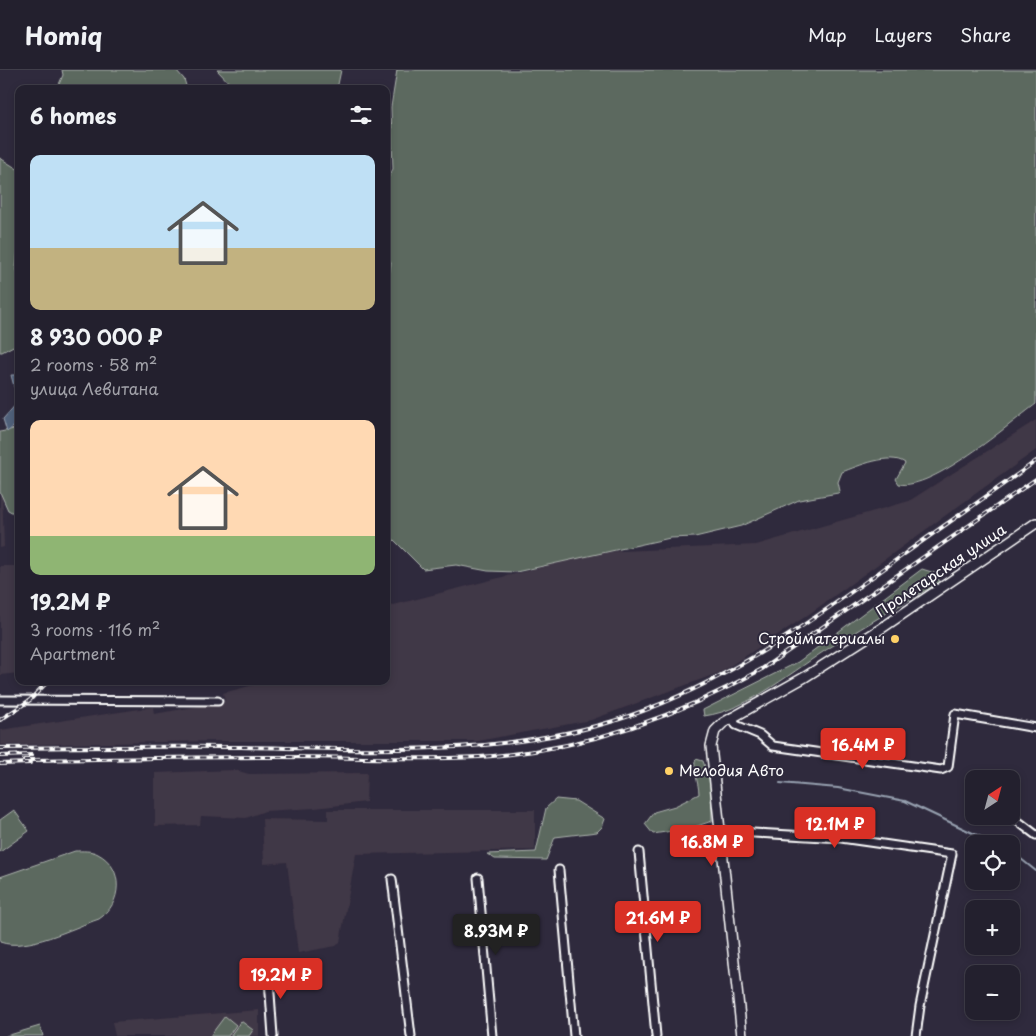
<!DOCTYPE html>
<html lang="en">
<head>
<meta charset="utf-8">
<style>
  :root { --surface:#23202e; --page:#2b2836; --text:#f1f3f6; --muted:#a3a3aa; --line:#403e4a; --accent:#d93025 }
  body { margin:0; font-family:"Playpen Sans",sans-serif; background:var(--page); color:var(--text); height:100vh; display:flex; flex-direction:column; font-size:19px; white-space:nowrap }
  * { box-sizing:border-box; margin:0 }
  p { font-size:16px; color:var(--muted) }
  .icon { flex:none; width:28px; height:28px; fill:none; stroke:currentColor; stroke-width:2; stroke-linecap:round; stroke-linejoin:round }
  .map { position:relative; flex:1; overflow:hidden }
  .drawer { position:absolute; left:15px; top:15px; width:375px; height:600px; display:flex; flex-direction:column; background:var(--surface); border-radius:10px; box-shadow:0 2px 8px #0003,0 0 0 1px var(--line) }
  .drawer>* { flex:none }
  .needle { width:32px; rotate:36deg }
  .fabs { position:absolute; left:965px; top:700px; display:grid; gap:10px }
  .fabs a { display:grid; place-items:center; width:55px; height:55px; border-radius:10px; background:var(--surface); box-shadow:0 2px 8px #0003,0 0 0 1px var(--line); font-size:25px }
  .price { position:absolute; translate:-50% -42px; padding:0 11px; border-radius:5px; background:var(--accent); color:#fff; font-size:16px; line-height:32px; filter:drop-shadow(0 1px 2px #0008) }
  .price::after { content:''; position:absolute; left:50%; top:30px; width:15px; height:11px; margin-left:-8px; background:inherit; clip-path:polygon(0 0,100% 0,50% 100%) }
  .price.current { background:#222; color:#fff }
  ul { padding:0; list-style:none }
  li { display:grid; align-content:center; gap:10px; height:265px; padding:0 15px }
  li span { display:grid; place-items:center; height:155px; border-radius:10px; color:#555 }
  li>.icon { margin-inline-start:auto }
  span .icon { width:90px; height:90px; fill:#fffc; stroke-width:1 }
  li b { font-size:21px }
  h2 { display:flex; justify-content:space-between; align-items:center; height:60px; padding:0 15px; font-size:21px }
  header { display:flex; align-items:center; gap:30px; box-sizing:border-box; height:70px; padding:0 25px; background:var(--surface); border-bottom:1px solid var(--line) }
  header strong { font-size:24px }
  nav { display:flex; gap:28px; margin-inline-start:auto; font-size:18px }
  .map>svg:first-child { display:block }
  .built { fill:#413746 }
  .green { fill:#5b695e; stroke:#adb4ae }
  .water { fill:#51627c; stroke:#97a1b0 }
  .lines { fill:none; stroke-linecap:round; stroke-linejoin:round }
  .stream { stroke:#97a1b0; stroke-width:2 }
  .minor-casing { stroke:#fff; stroke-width:11 }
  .major-casing { stroke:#fff; stroke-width:12 }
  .minor { stroke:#2f2a3d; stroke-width:7 }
  .major { stroke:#2f2a3d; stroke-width:9 }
  .rail-casing { stroke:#fff; stroke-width:4 }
  .rail { stroke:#2f2a3d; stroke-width:2; stroke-dasharray:5.5; stroke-linecap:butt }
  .poi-dot { fill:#ffd166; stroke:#2f2a3d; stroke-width:2 }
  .labels { text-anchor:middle; stroke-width:4; stroke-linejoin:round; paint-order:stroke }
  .street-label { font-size:15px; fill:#fff; stroke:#2f2a3d }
  .poi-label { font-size:15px; fill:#fff; stroke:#2f2a3d; text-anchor:end }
</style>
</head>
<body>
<header>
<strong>Homiq</strong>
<nav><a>Map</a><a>Layers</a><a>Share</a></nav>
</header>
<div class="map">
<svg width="1036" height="966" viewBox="0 0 1036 966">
  <rect width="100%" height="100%" fill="#2f2a3d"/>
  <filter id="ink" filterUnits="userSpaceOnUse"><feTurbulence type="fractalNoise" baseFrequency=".02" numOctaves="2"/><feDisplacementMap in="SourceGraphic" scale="10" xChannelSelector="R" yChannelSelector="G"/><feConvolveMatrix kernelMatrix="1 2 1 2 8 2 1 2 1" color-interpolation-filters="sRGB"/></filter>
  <g filter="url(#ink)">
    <!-- built -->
    <g class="built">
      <path d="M 1036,350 L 1036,380 L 805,547 L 721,602 L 591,650 L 478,671 L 218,671 L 0,675 L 0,660 L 153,637 L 154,644 L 206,635 L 225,631 L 223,623 L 269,611 L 386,611 L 386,537 L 600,482 L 756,475 L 909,431 Z"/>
      <path d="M 0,416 L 2,416 L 4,477 L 0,478 Z"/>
      <path d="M 0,496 L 19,496 L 19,603 L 0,605 Z"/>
      <path d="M 235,700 L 249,704 L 367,703 L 366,732 L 315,738 L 265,741 L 246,748 L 201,746 L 200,755 L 155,756 L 155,703 Z"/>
      <path d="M 328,740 L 535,740 L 535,780 L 356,784 L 340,872 L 336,876 L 298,883 L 287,792 L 264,794 L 262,749 L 328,750 Z"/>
      <path d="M 259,940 L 259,966 L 115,966 L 112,952 Z"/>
    </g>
    <!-- green -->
    <g class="green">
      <path d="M 62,0 L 176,0 L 184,9 L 187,19 L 57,19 L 63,5 Z"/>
      <path d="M 217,0 L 341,0 L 337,19 L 235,19 Z"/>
      <path d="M 397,0 L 1036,0 L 1036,334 C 1009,354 932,421 899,414 L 896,409 L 905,393 C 890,382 858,396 842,402 L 838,412 L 840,421 L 838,423 L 799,430 L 741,456 L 695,467 L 670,468 L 516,502 L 488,501 L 456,495 L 423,499 L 392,468 L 386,467 L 386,226 L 391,193 L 386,186 L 386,112 L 393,99 L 391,37 Z"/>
      <path d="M 0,88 L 19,100 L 19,168 L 16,198 L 19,206 L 19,273 L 2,282 L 0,282 Z"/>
      <path d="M 19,358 L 19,446 L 8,440 L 0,422 L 0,362 Z"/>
      <path d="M 922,499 L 935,503 L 940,512 C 904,533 869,553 834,575 C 794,599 750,640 704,646 L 703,640 L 798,592 Z"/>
      <path d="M 696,689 L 703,691 L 711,714 L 712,751 L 691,758 L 653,764 L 645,754 L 654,742 L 675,736 L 699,724 C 699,714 692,696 696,689 Z"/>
      <path d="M 556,729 L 576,731 L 605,749 L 602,757 L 597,762 L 555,767 L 546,790 L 495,789 L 487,784 L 536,782 L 546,738 Z"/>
      <path d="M 14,740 L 29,761 L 0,782 L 0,750 Z"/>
      <path d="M 75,781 C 82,781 91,780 98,784 C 125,798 122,834 99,849 C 72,858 27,882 0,872 L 0,807 Z"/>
      <path d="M 225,946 L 236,955 L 228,966 L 210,966 Z"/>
      <path d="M 241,951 L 253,960 L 249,966 L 230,966 Z"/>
      <path d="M 40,956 L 43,966 L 6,966 Z"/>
    </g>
    <!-- water -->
    <path class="water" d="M 11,305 L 19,305 L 19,357 L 13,357 L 7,362 L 3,349 L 18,332 Z"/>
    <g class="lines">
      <!-- stream -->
      <g class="stream">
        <path d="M 780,713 L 838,718 L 905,731 L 996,774"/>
        <path d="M 1011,781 L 1036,801"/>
      </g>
      <!-- minor casing -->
      <g class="minor-casing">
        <g id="minor">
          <path d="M 0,630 L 218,631"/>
          <path d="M 732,647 L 736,655 L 760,665 L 773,676 L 941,700 L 948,697 L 955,644 L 1036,658"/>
          <path d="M 971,712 L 974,714"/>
          <path d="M 1011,746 L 1036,765"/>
          <path d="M 720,761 L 841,768 L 952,784 L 920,936 L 916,966"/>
          <path d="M 639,782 L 656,966"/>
          <path d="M 559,800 L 574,966"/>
          <path d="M 478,808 L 492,966"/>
          <path d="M 392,809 L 411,966"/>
          <path d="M 268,895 L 273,966"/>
        </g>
      </g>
      <!-- major casing -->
      <g class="major-casing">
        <path id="major" d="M 742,966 L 711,676 L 715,661 L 723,653 L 805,607 L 882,558 L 1036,453"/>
      </g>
      <!-- minor -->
      <use href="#minor" class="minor"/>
      <!-- major -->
      <use href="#major" class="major"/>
      <!-- rail casing -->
      <g class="rail-casing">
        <g id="rail">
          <path d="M 0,650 L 30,630 L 48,611"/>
          <path d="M 0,678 C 80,677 161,676 241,677 C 369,679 506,688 629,646 C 731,611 817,547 903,485 C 947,453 992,423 1036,391"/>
          <path d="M 0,686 L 32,685"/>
          <path d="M 24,690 C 110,689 196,687 282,687 C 347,687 413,690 479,687 C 579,681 675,648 762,599 L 1036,409"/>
          <path d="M 0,694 L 30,693"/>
        </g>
      </g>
      <!-- rail -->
      <use href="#rail" class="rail"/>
    </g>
  </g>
  <!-- markers -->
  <g class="poi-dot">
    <circle cx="895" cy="569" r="5"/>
    <circle cx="669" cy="701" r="5"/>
  </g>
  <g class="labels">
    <!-- street labels -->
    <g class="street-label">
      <text transform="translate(941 501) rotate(-34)" y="5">Пролетарская улица</text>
    </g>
    <!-- poi labels -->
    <g class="poi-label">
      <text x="885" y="574">Стройматериалы</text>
      <text x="679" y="706" text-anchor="start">Мелодия Авто</text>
    </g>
  </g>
</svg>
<div class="fabs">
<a><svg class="needle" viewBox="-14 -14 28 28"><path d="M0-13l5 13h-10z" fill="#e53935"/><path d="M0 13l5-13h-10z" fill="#a3a3aa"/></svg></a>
<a><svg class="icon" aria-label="locate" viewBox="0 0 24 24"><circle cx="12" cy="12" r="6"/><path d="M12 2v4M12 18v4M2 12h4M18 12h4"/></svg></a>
<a>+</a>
<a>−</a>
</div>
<b class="price" style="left:863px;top:700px">16.4M ₽</b>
<b class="price" style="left:835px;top:779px">12.1M ₽</b>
<b class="price" style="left:712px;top:797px">16.8M ₽</b>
<b class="price" style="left:658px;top:873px">21.6M ₽</b>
<b class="price current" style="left:496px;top:886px">8.93M ₽</b>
<b class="price" style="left:281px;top:930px">19.2M ₽</b>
<section class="drawer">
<h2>6 homes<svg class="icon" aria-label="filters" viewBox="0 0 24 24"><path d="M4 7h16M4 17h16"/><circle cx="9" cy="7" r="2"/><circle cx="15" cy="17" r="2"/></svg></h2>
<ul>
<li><span style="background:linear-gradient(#bfe0f5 60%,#c2b280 0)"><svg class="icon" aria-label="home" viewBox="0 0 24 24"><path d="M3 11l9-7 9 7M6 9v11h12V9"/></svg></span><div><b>8 930 000 ₽</b><p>2 rooms · 58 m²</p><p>улица Левитана</p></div></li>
<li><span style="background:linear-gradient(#ffd9b3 75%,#8fb573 0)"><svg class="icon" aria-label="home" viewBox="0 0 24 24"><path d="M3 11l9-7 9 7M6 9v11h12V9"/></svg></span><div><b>19.2M ₽</b><p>3 rooms · 116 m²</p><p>Apartment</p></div></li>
</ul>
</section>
</div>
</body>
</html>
